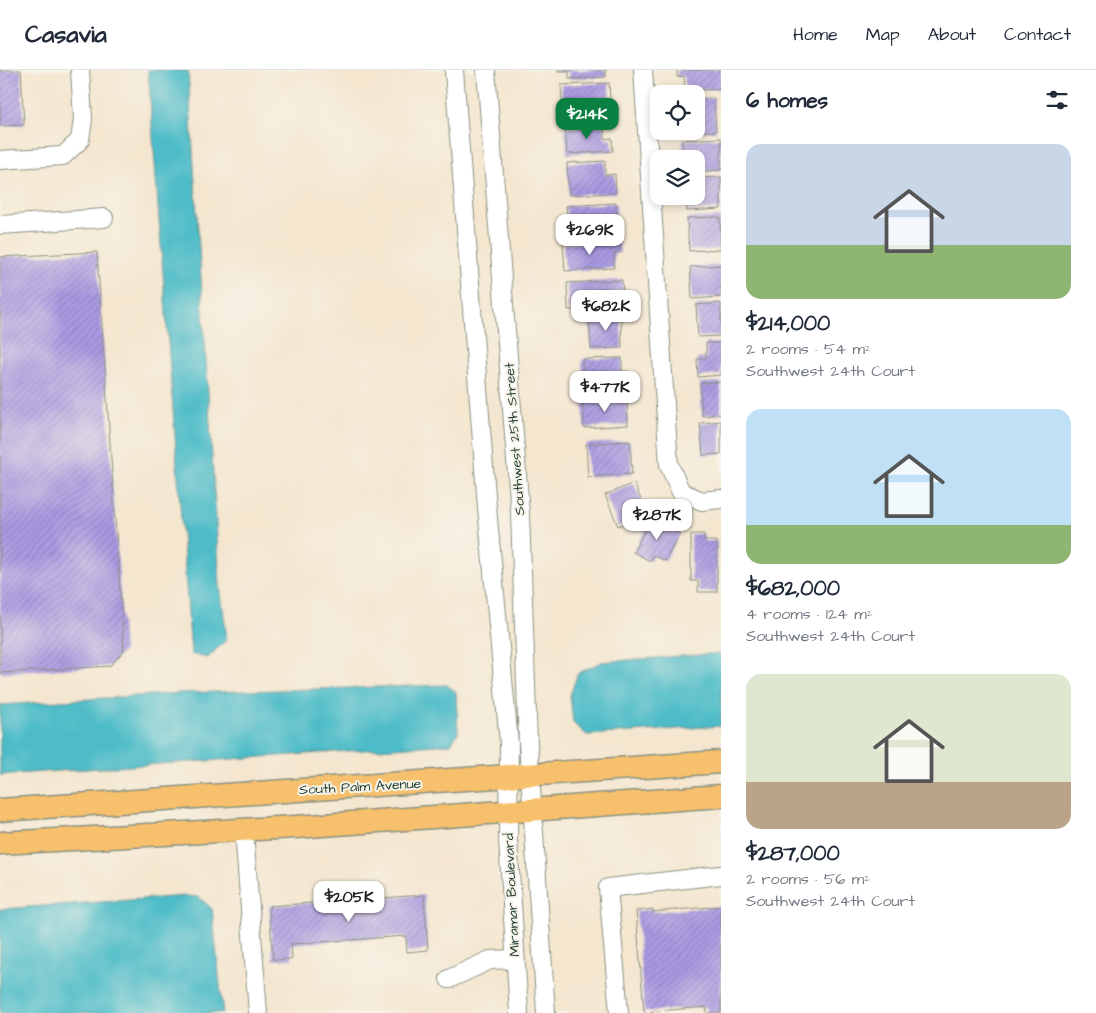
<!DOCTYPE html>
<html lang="en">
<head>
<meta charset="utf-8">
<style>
  :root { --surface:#fff; --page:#f2f2f3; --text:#1f2937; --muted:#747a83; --line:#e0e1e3; --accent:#0b8043 }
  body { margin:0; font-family:"Architects Daughter",sans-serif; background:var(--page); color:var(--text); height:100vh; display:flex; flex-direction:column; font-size:19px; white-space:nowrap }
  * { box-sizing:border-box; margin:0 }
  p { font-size:16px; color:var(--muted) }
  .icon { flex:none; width:28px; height:28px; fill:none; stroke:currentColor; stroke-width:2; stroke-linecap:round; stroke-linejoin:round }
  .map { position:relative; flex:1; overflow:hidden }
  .side { display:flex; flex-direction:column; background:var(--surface); width:375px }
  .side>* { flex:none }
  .fabs { position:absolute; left:650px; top:15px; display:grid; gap:10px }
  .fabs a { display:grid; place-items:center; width:55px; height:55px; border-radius:10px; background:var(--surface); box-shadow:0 2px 8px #0003; font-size:25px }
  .price { position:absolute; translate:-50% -42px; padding:0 11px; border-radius:10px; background:#fff; color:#222; font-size:16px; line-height:32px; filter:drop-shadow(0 1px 2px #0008) }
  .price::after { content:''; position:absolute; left:50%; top:30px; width:15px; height:11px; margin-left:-8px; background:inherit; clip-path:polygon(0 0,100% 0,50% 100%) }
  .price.selected { background:var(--accent); color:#fff }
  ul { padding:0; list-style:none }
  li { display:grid; align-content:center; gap:10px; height:265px; padding:0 25px }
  li span { display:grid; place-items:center; height:155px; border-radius:15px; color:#555 }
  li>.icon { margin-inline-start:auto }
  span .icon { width:90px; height:90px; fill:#fffc; stroke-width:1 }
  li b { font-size:21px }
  h2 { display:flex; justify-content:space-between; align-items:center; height:60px; padding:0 25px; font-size:21px }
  header { display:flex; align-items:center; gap:30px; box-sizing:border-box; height:70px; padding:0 25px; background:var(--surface); border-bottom:1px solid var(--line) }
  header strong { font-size:24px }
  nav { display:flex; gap:28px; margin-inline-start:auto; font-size:18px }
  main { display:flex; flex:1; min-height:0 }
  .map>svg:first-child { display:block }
  .water { fill:#4ebcc8; stroke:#367c7e }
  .building { fill:url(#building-hatch) }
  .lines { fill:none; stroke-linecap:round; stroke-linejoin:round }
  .minor-casing { stroke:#8a9282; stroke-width:20 }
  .major-casing { stroke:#8a9282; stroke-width:25 }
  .minor { stroke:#fff; stroke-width:18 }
  .major { stroke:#f7c06c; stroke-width:22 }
  .labels { text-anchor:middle; stroke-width:4; stroke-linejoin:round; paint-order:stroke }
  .street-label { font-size:14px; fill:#1f3d34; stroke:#f7f3e8 }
</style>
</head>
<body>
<header>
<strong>Casavia</strong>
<nav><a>Home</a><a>Map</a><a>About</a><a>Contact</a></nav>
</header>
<main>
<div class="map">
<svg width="721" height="943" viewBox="0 0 721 943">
  <defs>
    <pattern id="building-hatch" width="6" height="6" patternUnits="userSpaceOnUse" patternTransform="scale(1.25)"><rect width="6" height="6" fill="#ab9ae3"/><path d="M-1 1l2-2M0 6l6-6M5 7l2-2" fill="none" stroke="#8b7fb9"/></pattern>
  </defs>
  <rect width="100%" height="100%" fill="#f7f3e8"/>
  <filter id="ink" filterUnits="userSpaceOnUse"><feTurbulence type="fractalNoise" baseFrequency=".02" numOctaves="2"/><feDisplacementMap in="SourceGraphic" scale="10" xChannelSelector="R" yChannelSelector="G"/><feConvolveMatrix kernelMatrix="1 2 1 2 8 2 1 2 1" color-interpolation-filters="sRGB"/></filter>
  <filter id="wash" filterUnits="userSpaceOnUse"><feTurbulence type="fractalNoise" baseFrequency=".0096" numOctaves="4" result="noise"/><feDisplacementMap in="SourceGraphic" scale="20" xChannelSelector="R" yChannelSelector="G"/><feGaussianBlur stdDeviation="1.12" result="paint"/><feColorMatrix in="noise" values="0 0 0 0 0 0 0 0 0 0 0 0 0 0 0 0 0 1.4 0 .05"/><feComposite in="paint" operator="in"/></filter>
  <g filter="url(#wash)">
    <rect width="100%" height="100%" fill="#f4e6cf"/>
    <!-- water -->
    <g class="water">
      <path d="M 148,0 L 188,0 L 220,515 L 227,569 L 208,588 L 191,584 Z"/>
      <path d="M 721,583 L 721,656 L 587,665 L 573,653 L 570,625 L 578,603 L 602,592 Z"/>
      <path d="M 447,615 L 456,622 L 458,663 L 451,674 L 0,705 L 0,635 L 180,623 Z"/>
      <path d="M 186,826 L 199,827 L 212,839 L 223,943 L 0,943 L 0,839 Z"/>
    </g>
    <g id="blocks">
      <!-- building -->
      <g class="building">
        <path d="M 0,0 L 21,0 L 24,55 L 0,56 Z"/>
        <path d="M 558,0 L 606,0 L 606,7 L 569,9 L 569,2 L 558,2 Z"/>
        <path d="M 677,0 L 721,0 L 721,19 L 685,21 L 684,6 L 677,7 Z"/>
        <path d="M 609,13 L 611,45 L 563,48 L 561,15 Z"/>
        <path d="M 714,28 L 716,61 L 696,62 L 696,29 Z"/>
        <path d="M 604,55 L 605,69 L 612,68 L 613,81 L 567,84 L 565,58 Z"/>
        <path d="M 721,68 L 721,100 L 696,102 L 696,89 L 683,89 L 682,70 Z"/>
        <path d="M 605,91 L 605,105 L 615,104 L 616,123 L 569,125 L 567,93 Z"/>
        <path d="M 721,107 L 721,139 L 687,141 L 686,126 L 696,126 L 696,108 Z"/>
        <path d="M 616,133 L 617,157 L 568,160 L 566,136 Z"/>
        <path d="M 720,147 L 721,179 L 689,181 L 687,148 Z"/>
        <path d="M 619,171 L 620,183 L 614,183 L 614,198 L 565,201 L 563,174 Z"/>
        <path d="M 97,182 L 124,580 L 110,596 L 0,603 L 0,187 Z"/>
        <path d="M 721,195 L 721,227 L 692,229 L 690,197 Z"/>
        <path d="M 622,210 L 623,221 L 616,221 L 618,237 L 568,240 L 567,213 Z"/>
        <path d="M 721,233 L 721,266 L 698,267 L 696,235 Z"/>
        <path d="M 621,245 L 622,278 L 591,279 L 589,247 Z"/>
        <path d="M 706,273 L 721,273 L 721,305 L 698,307 L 697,289 L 706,288 Z"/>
        <path d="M 622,288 L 622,302 L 629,302 L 629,315 L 583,316 L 582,289 Z"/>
        <path d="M 721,312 L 721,344 L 702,346 L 700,313 Z"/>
        <path d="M 627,329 L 628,355 L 584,358 L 583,331 Z"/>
        <path d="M 721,351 L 721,384 L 703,385 L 700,353 Z"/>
        <path d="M 630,371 L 632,404 L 588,407 L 586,374 Z"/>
        <path d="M 634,413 L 647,444 L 618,456 L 605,425 Z"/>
        <path d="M 652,448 L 680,464 L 665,491 L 653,485 L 650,491 L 633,482 Z"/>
        <path d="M 691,464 L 704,464 L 704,471 L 717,471 L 717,522 L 698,522 L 698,511 L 691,511 Z"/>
        <path d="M 424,825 L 428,880 L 407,882 L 406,866 L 291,874 L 292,889 L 273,890 L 269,836 Z"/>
        <path d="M 721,836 L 721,943 L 707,943 L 706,937 L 644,942 L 636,841 L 653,839 L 653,842 Z"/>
      </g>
    </g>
  </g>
  <g filter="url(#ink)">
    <use href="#blocks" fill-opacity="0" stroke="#8a9282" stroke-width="1"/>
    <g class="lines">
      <!-- minor casing -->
      <g class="minor-casing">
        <g id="minor">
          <path d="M 454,0 L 487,438 L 509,673 L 508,770 L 519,943"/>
          <path d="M 486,0 L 520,443 L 528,673 L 546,943"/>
          <path d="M 643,0 L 669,395 L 681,422 L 702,431 L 721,429"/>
          <path d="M 0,90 L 63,86 L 80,70 L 83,49 L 80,0"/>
          <path d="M 0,155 L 104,148"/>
          <path d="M 244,761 L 258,943"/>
          <path d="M 449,909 L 490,890 L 515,889"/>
          <path d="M 619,943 L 608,818 L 721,805"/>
        </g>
      </g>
      <!-- major casing -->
      <g class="major-casing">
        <g id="major">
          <path d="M 0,740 L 721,692"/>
          <path d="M 0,773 L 296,757 L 721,726"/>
        </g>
      </g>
      <!-- minor -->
      <use href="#minor" class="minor"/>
      <!-- major -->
      <use href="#major" class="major"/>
    </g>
  </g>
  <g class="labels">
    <!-- street labels -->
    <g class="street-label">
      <text transform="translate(514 369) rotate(-94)" y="5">Southwest 25th Street</text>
      <text transform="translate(360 716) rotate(-3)" y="5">South Palm Avenue</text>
      <text transform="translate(511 825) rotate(-93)" y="5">Miramar Boulevard</text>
    </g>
  </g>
</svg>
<div class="fabs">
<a><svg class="icon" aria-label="locate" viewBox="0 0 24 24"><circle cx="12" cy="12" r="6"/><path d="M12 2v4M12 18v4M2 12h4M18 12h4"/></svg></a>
<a><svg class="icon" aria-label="layers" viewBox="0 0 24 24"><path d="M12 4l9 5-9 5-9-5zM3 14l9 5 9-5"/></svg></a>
</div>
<b class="price selected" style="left:587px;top:70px">$214K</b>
<b class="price" style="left:590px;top:186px">$269K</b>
<b class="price" style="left:606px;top:262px">$682K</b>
<b class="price" style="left:605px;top:343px">$477K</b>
<b class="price" style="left:657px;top:471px">$287K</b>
<b class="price" style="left:349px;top:853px">$205K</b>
</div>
<section class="side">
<h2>6 homes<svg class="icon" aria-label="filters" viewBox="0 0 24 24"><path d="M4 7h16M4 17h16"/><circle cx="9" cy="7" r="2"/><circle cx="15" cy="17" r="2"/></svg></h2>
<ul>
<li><span style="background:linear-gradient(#c9d6e8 65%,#8fb573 0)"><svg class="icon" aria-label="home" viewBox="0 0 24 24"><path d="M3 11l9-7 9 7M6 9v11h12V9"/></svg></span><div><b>$214,000</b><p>2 rooms · 54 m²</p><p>Southwest 24th Court</p></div></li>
<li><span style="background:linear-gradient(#bfe0f5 75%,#8fb573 0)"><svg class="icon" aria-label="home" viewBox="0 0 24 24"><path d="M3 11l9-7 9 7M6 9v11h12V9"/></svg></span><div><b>$682,000</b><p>4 rooms · 124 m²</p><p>Southwest 24th Court</p></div></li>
<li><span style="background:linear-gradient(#dfe7d0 70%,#b9a48a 0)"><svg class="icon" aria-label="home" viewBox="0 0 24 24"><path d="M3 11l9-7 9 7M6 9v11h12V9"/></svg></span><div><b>$287,000</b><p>2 rooms · 56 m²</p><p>Southwest 24th Court</p></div></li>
</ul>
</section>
</main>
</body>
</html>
